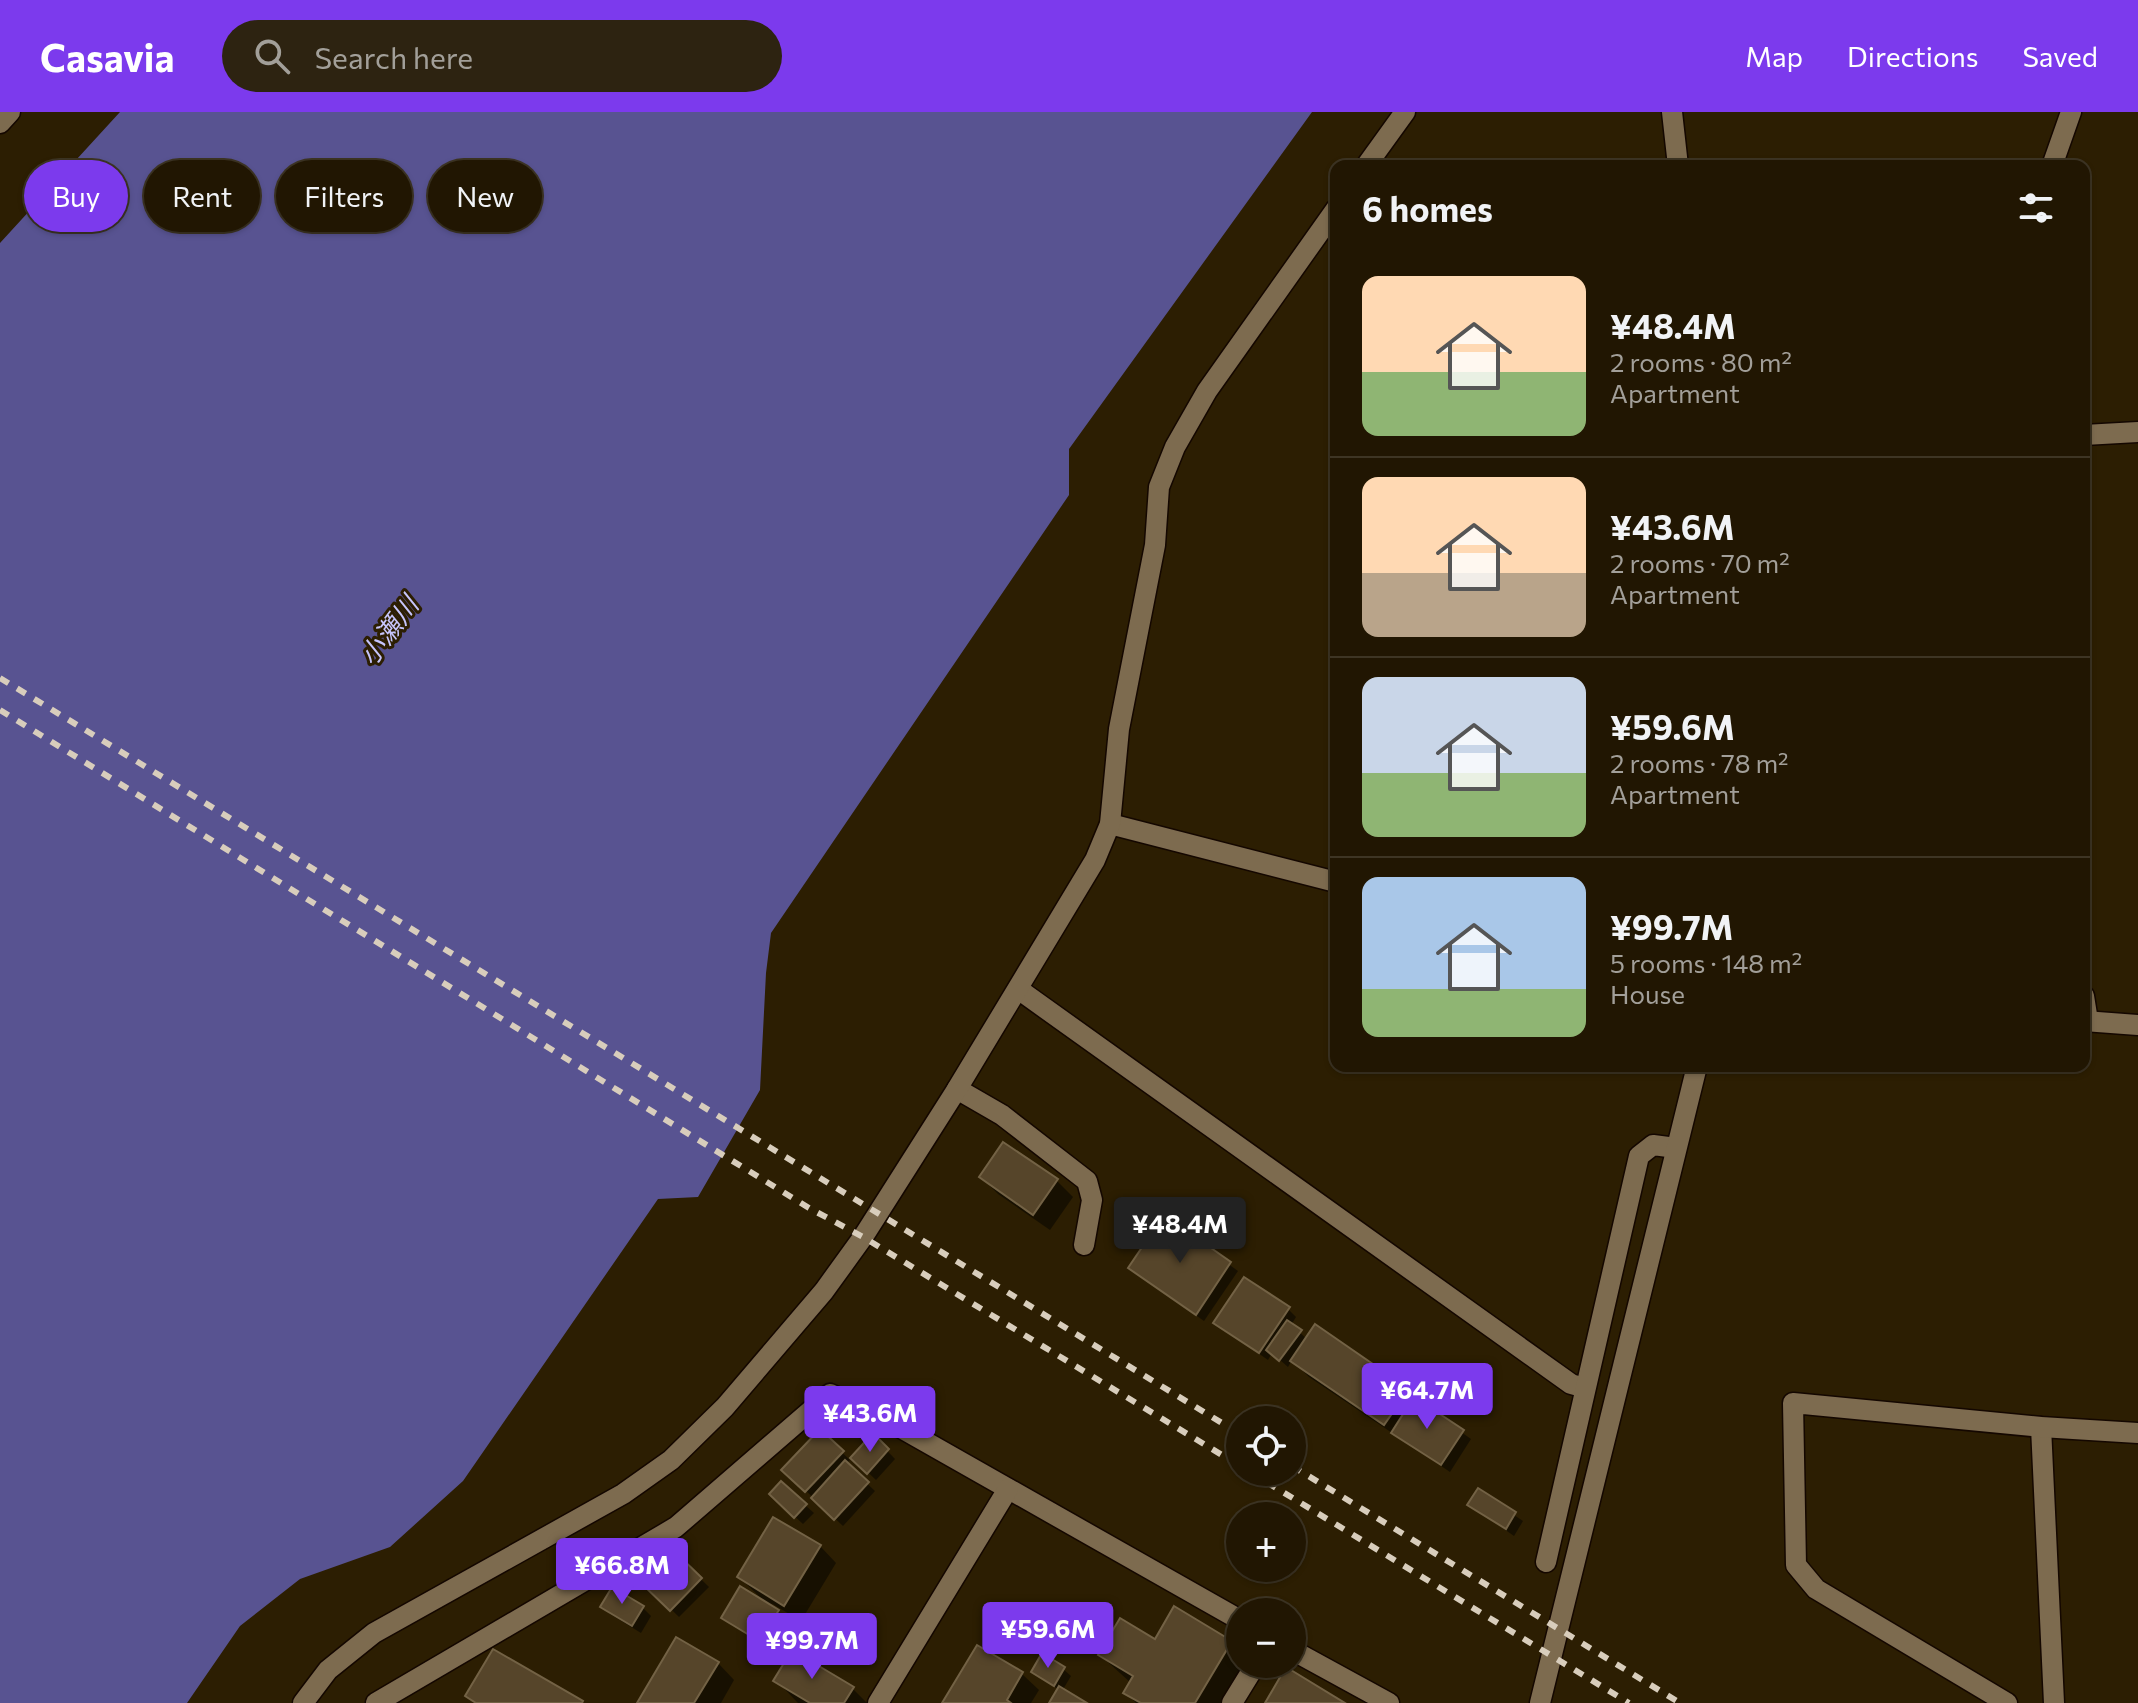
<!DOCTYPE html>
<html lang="en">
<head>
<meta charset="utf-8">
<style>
  :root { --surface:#211602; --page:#2d2311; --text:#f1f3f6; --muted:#a29f99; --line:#3e3524; --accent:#7c3aed }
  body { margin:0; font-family:Commissioner,"Noto Sans JP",sans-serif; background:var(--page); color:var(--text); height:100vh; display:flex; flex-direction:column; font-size:30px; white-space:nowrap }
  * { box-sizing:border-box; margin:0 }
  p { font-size:26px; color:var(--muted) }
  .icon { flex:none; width:44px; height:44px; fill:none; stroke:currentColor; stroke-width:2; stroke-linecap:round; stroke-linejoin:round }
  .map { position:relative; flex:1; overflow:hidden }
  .sheet { position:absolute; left:1330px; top:48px; width:760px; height:912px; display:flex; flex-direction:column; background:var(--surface); border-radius:16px; box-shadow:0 2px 6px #0004,0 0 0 2px var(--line) }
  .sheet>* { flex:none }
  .banner { position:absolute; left:24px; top:48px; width:760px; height:72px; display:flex; gap:16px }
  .buttons { position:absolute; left:1226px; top:1294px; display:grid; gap:16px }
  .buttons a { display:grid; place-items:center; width:80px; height:80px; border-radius:50%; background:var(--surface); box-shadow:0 2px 6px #0004,0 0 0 2px var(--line); font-size:40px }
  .price { position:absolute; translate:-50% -68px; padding:0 18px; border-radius:8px; background:var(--accent); color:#fff; font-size:26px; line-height:52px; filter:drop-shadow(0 2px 4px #0008) }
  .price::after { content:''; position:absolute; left:50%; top:48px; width:24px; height:18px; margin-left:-12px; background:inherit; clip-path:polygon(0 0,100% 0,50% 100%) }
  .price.selected { background:#222; color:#fff }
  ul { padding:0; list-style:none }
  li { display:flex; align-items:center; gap:24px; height:200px; padding:0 32px }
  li+li { border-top:2px solid var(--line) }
  li span { display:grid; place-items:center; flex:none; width:224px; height:160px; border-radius:16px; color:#555 }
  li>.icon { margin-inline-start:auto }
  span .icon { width:96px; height:96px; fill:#fffc; stroke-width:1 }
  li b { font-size:34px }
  h2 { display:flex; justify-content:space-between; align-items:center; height:96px; padding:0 32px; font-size:34px }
  .tag { padding:0 28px; border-radius:36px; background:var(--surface); box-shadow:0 2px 6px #0004,0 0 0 2px var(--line); font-size:28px; line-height:72px }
  .tag.selected { background:var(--accent); color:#fff }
  header { display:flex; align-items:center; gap:48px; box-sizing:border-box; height:112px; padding:0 40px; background:var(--accent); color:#fff }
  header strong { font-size:38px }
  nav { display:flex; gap:44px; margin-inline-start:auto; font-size:28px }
  .search { width:560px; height:72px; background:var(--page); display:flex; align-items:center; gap:20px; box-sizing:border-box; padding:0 28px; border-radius:44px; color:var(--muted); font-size:30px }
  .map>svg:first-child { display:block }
  .water { fill:#585391 }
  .shadow { fill:#0007 }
  .building { fill:#56452a; stroke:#736245; stroke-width:2 }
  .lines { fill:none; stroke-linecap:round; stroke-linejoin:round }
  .service-casing { stroke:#140700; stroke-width:23 }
  .minor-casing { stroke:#140700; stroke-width:23 }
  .service { stroke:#7d6b4f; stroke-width:20 }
  .minor { stroke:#7d6b4f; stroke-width:20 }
  .rail { stroke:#d8cdbc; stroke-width:6; stroke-dasharray:10 10; stroke-linecap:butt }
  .labels { text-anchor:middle; stroke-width:6; stroke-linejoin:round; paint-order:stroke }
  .water-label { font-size:26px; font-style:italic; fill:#c6c5fc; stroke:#2c1e02 }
</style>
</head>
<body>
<header>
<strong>Casavia</strong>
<div class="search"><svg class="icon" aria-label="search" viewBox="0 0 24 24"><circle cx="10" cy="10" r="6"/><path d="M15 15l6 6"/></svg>Search here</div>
<nav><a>Map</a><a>Directions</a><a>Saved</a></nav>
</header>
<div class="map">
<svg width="2138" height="1591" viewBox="0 0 2138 1591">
  <rect width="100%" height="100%" fill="#2c1e02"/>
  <!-- water -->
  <path class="water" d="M 120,0 L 1312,0 L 1069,337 L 1069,383 L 771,821 L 766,861 L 760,978 L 698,1085 L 658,1087 L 463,1369 L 390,1435 L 300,1467 L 240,1514 L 187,1591 L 0,1591 L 0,131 Z"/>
  <!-- shadow -->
  <g class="shadow">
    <path d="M 981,1065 L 1056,1068 L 1073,1085 L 1050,1118 L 998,1082 Z"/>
    <path d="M 1164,1106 L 1238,1159 L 1204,1209 L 1130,1156 Z"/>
    <path d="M 1288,1197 L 1296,1205 L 1291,1213 L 1307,1227 L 1408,1278 L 1424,1294 L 1471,1327 L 1450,1360 L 1309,1265 L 1292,1248 L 1288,1255 L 1272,1241 L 1268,1248 L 1215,1211 Z"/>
    <path d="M 820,1320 L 850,1348 L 846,1352 L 875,1379 L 843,1414 L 784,1358 Z"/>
    <path d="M 873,1324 L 895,1347 L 876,1368 L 853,1346 Z"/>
    <path d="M 781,1372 L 814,1401 L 803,1412 L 779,1390 Z"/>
    <path d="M 1478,1379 L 1523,1409 L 1514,1424 L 1470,1393 Z"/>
    <path d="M 820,1434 L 836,1451 L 801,1509 L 771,1491 L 785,1507 L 768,1535 L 731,1513 L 723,1505 L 763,1488 L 739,1465 Z"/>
    <path d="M 672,1439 L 709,1475 L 679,1505 L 643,1470 Z"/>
    <path d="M 613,1478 L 643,1496 L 651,1504 L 641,1521 L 610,1502 L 603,1495 Z"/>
    <path d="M 1156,1529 L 1231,1530 L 1240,1540 L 1240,1552 L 1252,1552 L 1234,1591 L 1136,1591 L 1125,1580 L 1131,1571 L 1100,1543 Z"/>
    <path d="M 978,1535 L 1022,1562 L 1039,1578 L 1031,1591 L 944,1591 Z"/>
    <path d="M 718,1551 L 734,1568 L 721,1591 L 639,1591 Z"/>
    <path d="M 1063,1557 L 1071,1564 L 1062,1579 L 1083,1591 L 1051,1591 L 1059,1578 L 1033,1559 Z"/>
    <path d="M 776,1568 L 853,1577 L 867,1591 L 798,1591 Z"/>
  </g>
  <!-- building -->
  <g class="building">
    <path d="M 1003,1030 L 1058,1067 L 1033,1103 L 979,1065 Z"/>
    <path d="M 1164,1103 L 1231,1150 L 1196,1203 L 1128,1156 Z"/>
    <path d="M 1244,1165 L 1290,1195 L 1259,1241 L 1213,1211 Z"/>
    <path d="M 1287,1208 L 1302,1218 L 1279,1249 L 1266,1238 Z"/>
    <path d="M 1315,1212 L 1409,1277 L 1384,1313 L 1290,1249 Z"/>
    <path d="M 1414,1285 L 1464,1318 L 1441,1353 L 1391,1321 Z"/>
    <path d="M 820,1317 L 844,1339 L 805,1380 L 781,1358 Z"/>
    <path d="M 873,1321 L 889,1337 L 867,1362 L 850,1346 Z"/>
    <path d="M 845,1348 L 869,1370 L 834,1408 L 811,1386 Z"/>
    <path d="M 781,1369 L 807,1392 L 794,1406 L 769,1382 Z"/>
    <path d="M 1478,1376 L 1516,1400 L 1506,1417 L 1467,1393 Z"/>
    <path d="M 773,1405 L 821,1433 L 784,1494 L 737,1465 Z"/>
    <path d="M 672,1437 L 702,1466 L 670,1499 L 640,1470 Z"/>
    <path d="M 740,1474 L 779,1498 L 759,1529 L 721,1506 Z"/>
    <path d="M 612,1475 L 644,1494 L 632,1514 L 600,1495 Z"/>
    <path d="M 1174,1494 L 1232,1529 L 1195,1591 L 1141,1591 L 1123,1581 L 1133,1564 L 1098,1543 L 1120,1506 L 1155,1527 Z"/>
    <path d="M 676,1525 L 719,1550 L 694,1591 L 637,1591 Z"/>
    <path d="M 977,1533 L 1023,1560 L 1007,1588 L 1011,1591 L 942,1591 Z"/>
    <path d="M 493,1537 L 583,1589 L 582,1591 L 476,1591 L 465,1584 Z"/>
    <path d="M 792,1538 L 854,1575 L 844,1591 L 810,1591 L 773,1569 Z"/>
    <path d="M 1042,1541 L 1065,1555 L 1054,1574 L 1031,1560 Z"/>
    <path d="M 1286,1555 L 1345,1591 L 1265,1591 Z"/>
    <path d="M 1059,1574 L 1087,1591 L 1049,1591 Z"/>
  </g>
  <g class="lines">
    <!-- service casing -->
    <g class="service-casing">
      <path id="service" d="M 957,977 L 1002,1003 L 1087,1069 L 1092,1088 L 1084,1133"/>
    </g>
    <!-- minor casing -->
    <g class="minor-casing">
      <g id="minor">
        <path d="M 1672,0 L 1678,54"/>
        <path d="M 0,11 L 10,0"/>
        <path d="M 1366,54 L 1405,0"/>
        <path d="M 2052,54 L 2071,0"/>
        <path d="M 2084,323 L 2138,320"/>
        <path d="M 1110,712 L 1336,770"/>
        <path d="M 1018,877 L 1571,1272 L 1585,1276"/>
        <path d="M 2084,884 L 2088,909"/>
        <path d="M 2084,909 L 2138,913"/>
        <path d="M 2041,1315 L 2054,1591"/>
        <path d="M 1546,1450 L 1639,1044 L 1653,1033 L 1676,1036"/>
        <path d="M 1292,1538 L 1389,1591"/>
        <path d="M 303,1591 L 328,1558 L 374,1521 L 623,1382 L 671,1348 L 725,1295 L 824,1179 L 863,1125 L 957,977 L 1095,748 L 1110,712 L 1119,617 L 1155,433 L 1159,375 L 1175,335 L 1207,279 L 1336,97"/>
        <path d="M 376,1591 L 676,1415 L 830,1282 L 880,1304 L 1240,1508"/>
        <path d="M 878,1591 L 1008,1377"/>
        <path d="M 1232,1591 L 1256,1552"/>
        <path d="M 1540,1591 L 1697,954"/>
        <path d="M 2007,1591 L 1816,1477 L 1796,1453 L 1793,1291 L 2041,1315 L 2138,1321"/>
      </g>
    </g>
    <!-- service -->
    <use href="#service" class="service"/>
    <!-- minor -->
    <use href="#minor" class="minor"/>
    <!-- rail -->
    <g class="rail">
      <path d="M 0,566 L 1240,1322"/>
      <path d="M 0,598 L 809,1096 L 863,1125 L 1240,1354"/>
      <path d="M 1292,1354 L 1680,1591"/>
      <path d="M 1250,1360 L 1629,1591"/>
    </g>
  </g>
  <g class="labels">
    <!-- water labels -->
    <g class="water-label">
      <text transform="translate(389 519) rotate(-53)" y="9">小瀬川</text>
    </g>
  </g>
</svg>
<div class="buttons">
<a><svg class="icon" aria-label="locate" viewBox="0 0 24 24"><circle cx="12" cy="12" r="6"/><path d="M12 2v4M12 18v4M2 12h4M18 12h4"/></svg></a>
<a>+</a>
<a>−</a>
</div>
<b class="price selected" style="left:1180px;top:1153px">¥48.4M</b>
<b class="price" style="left:1427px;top:1319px">¥64.7M</b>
<b class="price" style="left:870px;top:1342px">¥43.6M</b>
<b class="price" style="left:622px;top:1494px">¥66.8M</b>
<b class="price" style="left:1048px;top:1558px">¥59.6M</b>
<b class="price" style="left:812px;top:1569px">¥99.7M</b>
<div class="banner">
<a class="tag selected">Buy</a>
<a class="tag">Rent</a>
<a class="tag">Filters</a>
<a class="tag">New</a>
</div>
<section class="sheet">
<h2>6 homes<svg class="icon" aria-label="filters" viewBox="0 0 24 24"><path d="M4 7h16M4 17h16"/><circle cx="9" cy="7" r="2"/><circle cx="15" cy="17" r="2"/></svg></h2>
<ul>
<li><span style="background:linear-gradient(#ffd9b3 60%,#8fb573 0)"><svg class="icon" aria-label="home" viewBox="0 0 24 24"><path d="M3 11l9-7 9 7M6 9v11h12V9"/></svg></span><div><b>¥48.4M</b><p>2 rooms · 80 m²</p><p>Apartment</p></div></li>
<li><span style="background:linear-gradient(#ffd9b3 60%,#b9a48a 0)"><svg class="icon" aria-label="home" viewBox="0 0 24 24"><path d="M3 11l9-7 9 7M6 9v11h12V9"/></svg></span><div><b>¥43.6M</b><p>2 rooms · 70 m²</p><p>Apartment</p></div></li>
<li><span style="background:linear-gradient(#c9d6e8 60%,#8fb573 0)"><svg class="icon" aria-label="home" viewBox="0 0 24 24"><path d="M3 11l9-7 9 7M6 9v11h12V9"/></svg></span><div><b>¥59.6M</b><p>2 rooms · 78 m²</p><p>Apartment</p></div></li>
<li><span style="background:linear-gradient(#a9c7e8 70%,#8fb573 0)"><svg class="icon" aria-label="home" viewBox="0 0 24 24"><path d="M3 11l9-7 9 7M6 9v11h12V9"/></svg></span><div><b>¥99.7M</b><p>5 rooms · 148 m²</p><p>House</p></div></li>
</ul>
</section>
</div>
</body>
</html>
